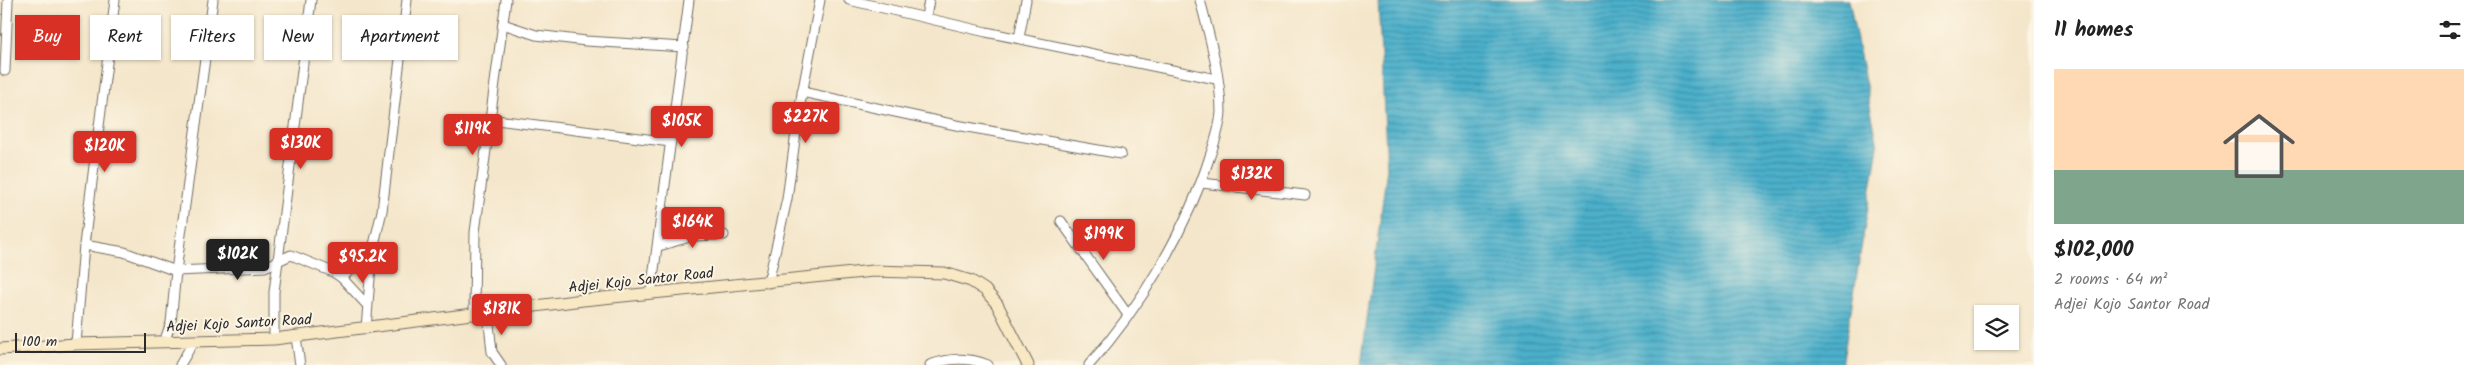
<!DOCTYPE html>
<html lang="en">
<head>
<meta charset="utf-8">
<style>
  :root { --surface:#fff; --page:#f6f6f6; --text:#222; --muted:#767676; --line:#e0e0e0; --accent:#d93025 }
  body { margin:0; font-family:Kalam,sans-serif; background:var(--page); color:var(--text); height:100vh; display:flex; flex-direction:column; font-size:19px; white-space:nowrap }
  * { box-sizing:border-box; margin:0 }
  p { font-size:16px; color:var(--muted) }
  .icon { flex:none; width:28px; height:28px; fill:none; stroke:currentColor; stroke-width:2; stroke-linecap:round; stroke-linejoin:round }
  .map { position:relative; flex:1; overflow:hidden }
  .side { display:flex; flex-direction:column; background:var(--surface); width:450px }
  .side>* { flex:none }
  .banner { position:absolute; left:15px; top:15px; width:475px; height:45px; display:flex; gap:10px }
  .fabs { position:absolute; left:1974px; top:305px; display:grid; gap:10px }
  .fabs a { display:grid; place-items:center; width:45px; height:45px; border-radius:0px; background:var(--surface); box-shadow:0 1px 4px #0004; font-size:25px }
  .scale { position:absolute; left:15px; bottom:12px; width:131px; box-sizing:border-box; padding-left:5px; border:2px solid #2b2b2b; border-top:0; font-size:14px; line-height:18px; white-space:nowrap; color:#2b2b2b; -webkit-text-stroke:4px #fcf5e5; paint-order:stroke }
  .price { position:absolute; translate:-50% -42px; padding:0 11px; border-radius:5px; background:var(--accent); color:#fff; font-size:16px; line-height:32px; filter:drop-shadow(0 1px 2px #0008) }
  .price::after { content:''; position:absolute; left:50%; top:30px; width:15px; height:11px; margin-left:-8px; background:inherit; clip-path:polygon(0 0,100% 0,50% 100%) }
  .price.active { background:#222; color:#fff }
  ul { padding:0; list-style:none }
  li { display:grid; align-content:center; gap:10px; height:265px; padding:0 20px }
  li+li { border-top:1px solid var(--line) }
  li span { display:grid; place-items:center; height:155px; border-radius:0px; color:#555 }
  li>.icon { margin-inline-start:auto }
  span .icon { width:90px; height:90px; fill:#fffc; stroke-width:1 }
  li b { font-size:21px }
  h2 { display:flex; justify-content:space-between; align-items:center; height:60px; padding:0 20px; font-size:21px }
  .chip { padding:0 18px; border-radius:0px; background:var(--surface); box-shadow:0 1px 4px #0004; font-size:18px; line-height:45px }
  .chip.active { background:var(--accent); color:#fff }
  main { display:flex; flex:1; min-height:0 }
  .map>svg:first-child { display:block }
  .water { fill:url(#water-rules); stroke:#3c6e7b }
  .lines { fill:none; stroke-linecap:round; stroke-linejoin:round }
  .street-casing { stroke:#716c63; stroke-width:11 }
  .secondary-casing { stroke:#716c63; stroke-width:13 }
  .street { stroke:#fff; stroke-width:9 }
  .secondary { stroke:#f8e8c3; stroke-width:11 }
  .labels { text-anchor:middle; stroke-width:4; stroke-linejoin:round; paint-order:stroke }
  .street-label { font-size:15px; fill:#2b2b2b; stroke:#fcf5e5 }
</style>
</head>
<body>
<main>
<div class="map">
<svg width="2034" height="365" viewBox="0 0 2034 365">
  <defs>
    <pattern id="water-rules" width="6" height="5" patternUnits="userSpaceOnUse" patternTransform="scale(1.25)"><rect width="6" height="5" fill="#4cb0cb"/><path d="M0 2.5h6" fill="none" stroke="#3f8fa5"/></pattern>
  </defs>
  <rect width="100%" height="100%" fill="#fcf5e5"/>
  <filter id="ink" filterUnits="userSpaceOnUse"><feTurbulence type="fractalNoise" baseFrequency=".02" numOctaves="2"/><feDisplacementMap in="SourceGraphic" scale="10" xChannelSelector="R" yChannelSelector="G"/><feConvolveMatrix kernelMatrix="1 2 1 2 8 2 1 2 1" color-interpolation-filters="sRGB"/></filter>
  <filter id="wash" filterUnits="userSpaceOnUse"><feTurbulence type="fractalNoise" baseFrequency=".0096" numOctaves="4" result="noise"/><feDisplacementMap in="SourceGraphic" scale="20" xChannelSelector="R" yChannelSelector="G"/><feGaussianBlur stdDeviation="1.12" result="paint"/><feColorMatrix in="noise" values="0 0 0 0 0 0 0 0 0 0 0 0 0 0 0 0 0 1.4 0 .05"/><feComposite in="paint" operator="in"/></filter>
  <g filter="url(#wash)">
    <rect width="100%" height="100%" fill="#f4e6ca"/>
    <!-- water -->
    <path class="water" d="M 1378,0 L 1849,0 L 1878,146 L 1842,365 L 1361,365 L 1387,168 Z"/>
  </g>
  <g filter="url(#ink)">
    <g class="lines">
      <!-- street casing -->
      <g class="street-casing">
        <g id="street">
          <path d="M 849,0 L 986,32 L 1216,79"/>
          <path d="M 926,17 L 929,0"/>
          <path d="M 503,24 L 536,35 L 586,41 L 684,47"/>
          <path d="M 1019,38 L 1026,0"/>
          <path d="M 5,71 L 8,0"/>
          <path d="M 802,92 L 956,125 L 1121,154"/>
          <path d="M 489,119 L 671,142"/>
          <path d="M 1202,183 L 1305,195"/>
          <path d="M 1061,221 L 1128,315"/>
          <path d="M 84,245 L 124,252 L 176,271 L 265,267 L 291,255 L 333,272 L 342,278 L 354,266 L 372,253"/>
          <path d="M 659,246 L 693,236 L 724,235"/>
          <path d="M 342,278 L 367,305"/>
          <path d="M 768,283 L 787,199 L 799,110 L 820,0"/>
          <path d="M 651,293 L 689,0"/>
          <path d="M 488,314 L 492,352 L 501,365"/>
          <path d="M 474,315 L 475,232 L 506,0"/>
          <path d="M 366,329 L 372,253 L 382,211 L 407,0"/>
          <path d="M 296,337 L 300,365"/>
          <path d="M 274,339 L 274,292 L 311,0"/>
          <path d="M 164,342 L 171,323 L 176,271 L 213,0"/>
          <path d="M 76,344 L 84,245 L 115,0"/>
          <path d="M 180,365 L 194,341"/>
          <path d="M 930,365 C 949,358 969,357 988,365"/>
          <path d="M 1089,365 C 1140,308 1187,229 1210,156 C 1215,142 1220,127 1221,112 C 1221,77 1209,34 1200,0"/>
        </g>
      </g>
      <!-- secondary casing -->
      <g class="secondary-casing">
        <path id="secondary" d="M 0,349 L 76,344 L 274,339 L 583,300 L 873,271 L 944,273 L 971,281 L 985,290 L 997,304 L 1028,365"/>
      </g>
      <!-- street -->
      <use href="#street" class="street"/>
      <!-- secondary -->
      <use href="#secondary" class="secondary"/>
    </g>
  </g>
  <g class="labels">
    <!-- street labels -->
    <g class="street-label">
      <text transform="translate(641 280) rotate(-6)" y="5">Adjei Kojo Santor Road</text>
      <text transform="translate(239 323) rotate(-3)" y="5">Adjei Kojo Santor Road</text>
    </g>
  </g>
</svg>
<div class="fabs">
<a><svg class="icon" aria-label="layers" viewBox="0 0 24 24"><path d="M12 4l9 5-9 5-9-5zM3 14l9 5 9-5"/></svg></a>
</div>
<div class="scale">100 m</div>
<b class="price" style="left:806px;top:144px">$227K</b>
<b class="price" style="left:682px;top:148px">$105K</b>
<b class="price" style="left:473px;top:156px">$119K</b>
<b class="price" style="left:301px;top:170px">$130K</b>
<b class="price" style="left:105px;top:173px">$120K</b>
<b class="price" style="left:1252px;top:201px">$132K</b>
<b class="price" style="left:693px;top:249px">$164K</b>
<b class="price" style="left:1104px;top:261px">$199K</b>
<b class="price active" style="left:238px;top:281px">$102K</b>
<b class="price" style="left:363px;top:284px">$95.2K</b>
<b class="price" style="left:502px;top:336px">$181K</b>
<div class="banner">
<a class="chip active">Buy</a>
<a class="chip">Rent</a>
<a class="chip">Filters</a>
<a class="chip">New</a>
<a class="chip">Apartment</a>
</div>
</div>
<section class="side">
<h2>11 homes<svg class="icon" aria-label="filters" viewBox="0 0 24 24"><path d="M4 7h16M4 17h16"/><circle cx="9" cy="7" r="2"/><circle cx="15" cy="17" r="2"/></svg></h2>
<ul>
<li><span style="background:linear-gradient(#ffd9b3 65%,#7fa58c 0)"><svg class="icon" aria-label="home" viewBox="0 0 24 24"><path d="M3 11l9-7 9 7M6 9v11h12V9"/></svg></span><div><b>$102,000</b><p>2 rooms · 64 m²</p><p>Adjei Kojo Santor Road</p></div></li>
</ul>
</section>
</main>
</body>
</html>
